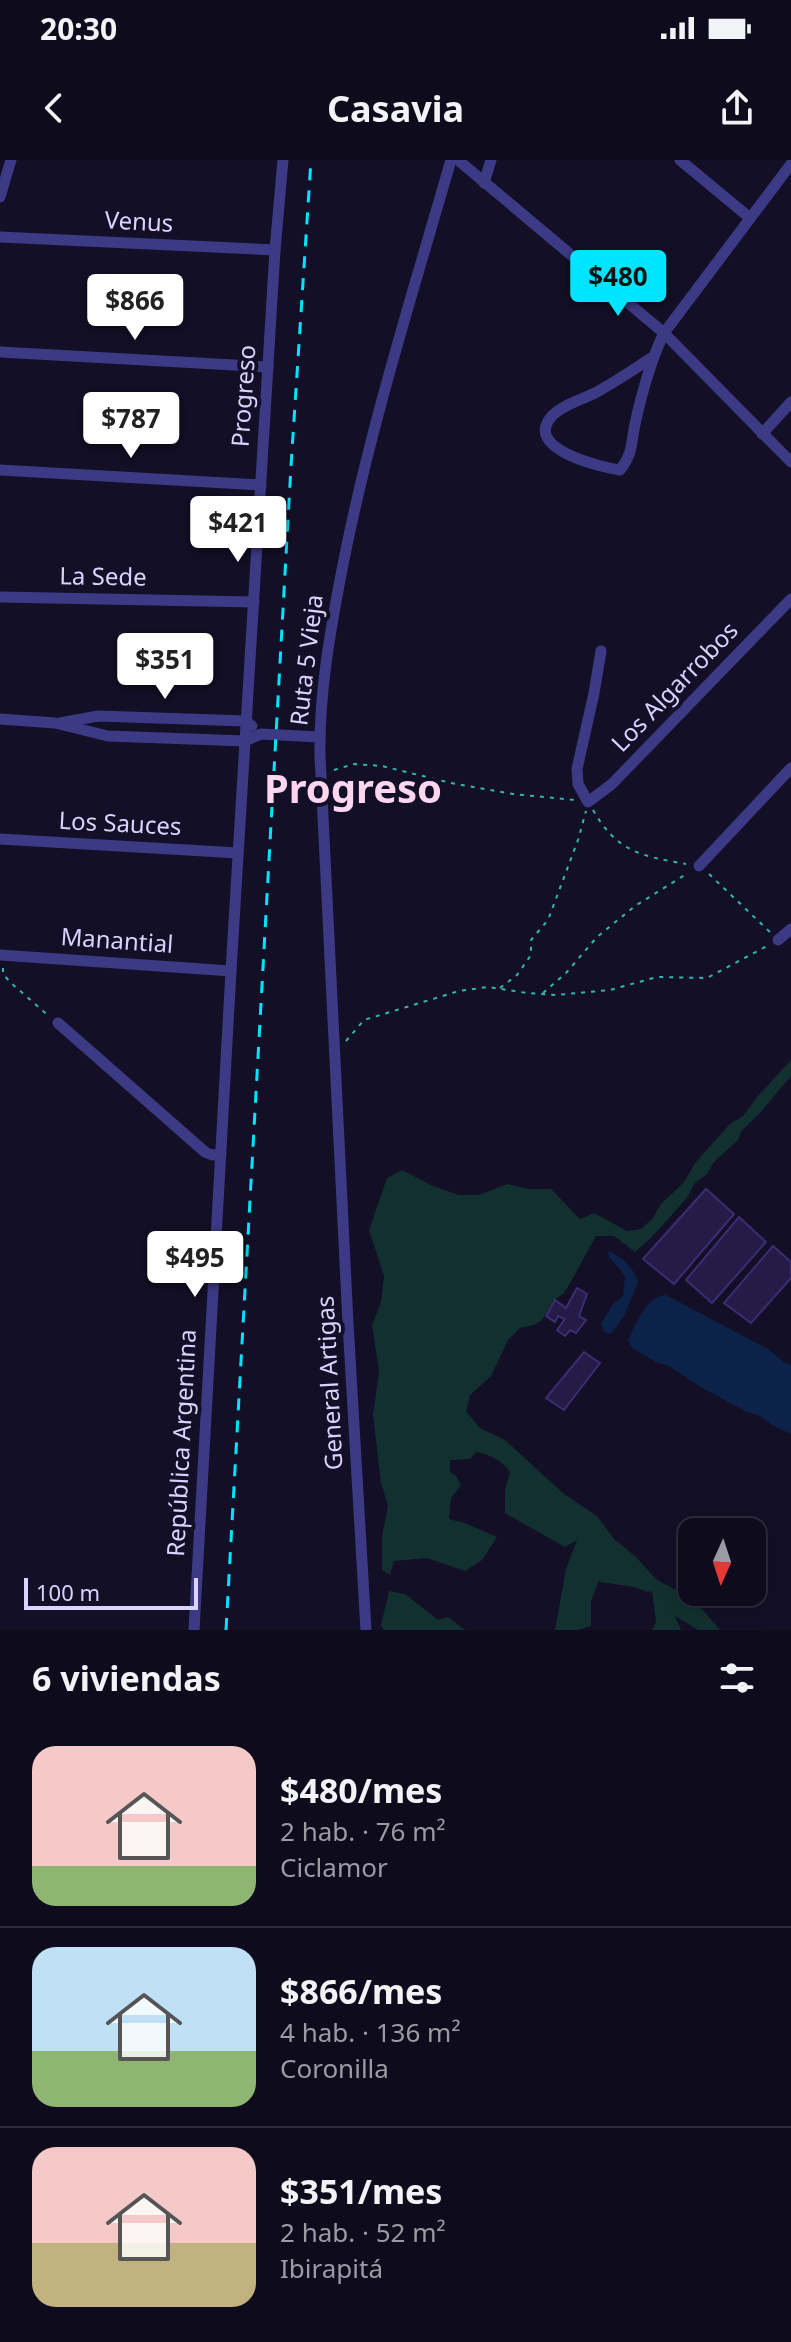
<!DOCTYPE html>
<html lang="es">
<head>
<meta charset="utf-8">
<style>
  :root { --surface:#0e0b1c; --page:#1c1929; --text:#f1f3f6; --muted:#9b9ba3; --line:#2e2b3b; --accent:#00e5ff }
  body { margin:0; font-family:"Noto Sans",sans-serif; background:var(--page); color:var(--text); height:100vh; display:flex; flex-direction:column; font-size:30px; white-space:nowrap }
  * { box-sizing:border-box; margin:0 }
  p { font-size:26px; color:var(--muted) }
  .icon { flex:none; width:44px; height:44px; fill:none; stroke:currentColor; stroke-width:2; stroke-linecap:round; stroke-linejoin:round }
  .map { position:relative; height:1470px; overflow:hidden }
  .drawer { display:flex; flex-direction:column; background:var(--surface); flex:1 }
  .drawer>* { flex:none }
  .needle { width:52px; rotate:183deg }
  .fabs { position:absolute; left:678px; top:1358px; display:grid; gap:16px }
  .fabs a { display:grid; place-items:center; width:88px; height:88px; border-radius:16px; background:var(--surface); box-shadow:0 4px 20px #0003,0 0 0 2px var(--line); font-size:40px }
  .scale { position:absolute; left:24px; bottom:20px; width:174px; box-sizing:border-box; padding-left:8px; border:4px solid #d9d4ff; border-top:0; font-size:22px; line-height:28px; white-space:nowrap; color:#d9d4ff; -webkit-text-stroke:6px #130f26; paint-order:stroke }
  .price { position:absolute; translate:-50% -68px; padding:0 18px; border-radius:8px; background:#fff; color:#222; font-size:26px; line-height:52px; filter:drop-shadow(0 2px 4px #0008) }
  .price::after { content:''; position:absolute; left:50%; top:48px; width:24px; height:18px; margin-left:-12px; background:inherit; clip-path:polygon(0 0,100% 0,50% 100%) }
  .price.active { background:var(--accent); color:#111 }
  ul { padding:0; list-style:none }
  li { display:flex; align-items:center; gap:24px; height:200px; padding:0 32px }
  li+li { border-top:2px solid var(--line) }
  li span { display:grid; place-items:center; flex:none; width:224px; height:160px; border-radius:24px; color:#555 }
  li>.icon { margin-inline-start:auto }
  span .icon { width:96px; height:96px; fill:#fffc; stroke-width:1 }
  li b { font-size:34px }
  h2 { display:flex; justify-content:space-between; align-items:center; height:96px; padding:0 32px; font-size:34px }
  .status { display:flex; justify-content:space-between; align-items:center; height:56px; padding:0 40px; background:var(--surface); direction:ltr }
  .status svg { height:22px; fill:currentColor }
  header { display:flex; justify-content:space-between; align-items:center; height:104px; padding:0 32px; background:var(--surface); font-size:36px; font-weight:700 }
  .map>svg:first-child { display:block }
  .green { fill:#12302f }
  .water { fill:#0c2248 }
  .building { fill:#241b47; stroke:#3b2d73; stroke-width:2 }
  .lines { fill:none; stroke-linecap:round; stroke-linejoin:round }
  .path { stroke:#2fb8b0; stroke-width:2; stroke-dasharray:4 6; stroke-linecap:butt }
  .minor { stroke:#3d3a85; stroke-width:11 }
  .rail { stroke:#00e5ff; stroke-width:3; stroke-dasharray:12 10; stroke-linecap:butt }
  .labels { text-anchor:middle; stroke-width:8; stroke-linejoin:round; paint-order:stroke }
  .street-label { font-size:24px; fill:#d9d4ff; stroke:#130f26 }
  .town-label { font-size:40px; font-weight:bold; fill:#ffd6f0; stroke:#130f26 }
</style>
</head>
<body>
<div class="status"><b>20:30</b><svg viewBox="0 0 49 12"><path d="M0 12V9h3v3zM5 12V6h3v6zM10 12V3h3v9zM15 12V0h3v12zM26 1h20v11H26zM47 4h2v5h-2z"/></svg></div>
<header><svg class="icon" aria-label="back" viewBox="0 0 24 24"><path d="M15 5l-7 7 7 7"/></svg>Casavia<svg class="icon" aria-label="share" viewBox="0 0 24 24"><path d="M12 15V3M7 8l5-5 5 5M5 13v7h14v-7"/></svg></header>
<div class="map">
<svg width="791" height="1470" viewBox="0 0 791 1470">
  <rect width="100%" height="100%" fill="#130f26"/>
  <!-- green -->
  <g class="green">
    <path d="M 791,900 L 791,916 L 758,955 L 741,971 L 738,980 L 714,1002 L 707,1014 L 694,1024 L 687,1038 L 651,1078 L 635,1092 L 614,1076 L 596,1076 L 573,1118 L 564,1133 L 553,1141 L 542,1160 L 534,1165 L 520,1168 L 508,1180 L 491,1216 L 470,1235 L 466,1251 L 480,1268 L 505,1280 L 564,1334 L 597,1356 L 614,1379 L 635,1396 L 657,1420 L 680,1432 L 701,1448 L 720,1470 L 698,1470 L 675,1456 L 681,1470 L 652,1470 L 656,1462 L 652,1431 L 648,1432 L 634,1427 L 600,1422 L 599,1420 L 591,1441 L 591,1466 L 578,1470 L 555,1470 L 566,1409 L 577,1380 L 565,1387 L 505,1353 L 505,1330 L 510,1312 C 501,1300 492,1295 476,1292 L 470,1299 L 450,1300 L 450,1312 L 456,1316 L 461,1325 L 451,1338 L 449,1359 L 465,1363 L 497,1377 L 482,1400 L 465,1411 L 427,1398 L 394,1401 L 390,1415 L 382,1410 L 382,1376 L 388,1346 L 381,1323 L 373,1255 L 379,1211 L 372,1165 L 381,1142 L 384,1116 L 369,1070 L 387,1018 L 402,1010 L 433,1026 L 459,1035 L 479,1035 L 507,1024 L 529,1029 L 551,1029 L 580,1059 L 594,1053 L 627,1071 L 641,1069 L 653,1058 L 660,1045 L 685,1021 L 695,1003 L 730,964 L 743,956 L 758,936 Z"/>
    <path d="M 389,1431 L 405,1434 L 438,1460 L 448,1457 L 465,1470 L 384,1470 L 381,1465 Z"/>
  </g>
  <!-- water -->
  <g class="water">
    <path d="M 608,1091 C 621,1095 634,1108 638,1122 L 624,1156 L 611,1174 L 604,1172 L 601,1164 L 612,1145 L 623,1136 L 625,1116 L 609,1097 Z"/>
    <path d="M 666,1135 L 768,1189 L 784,1202 L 791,1205 L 791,1274 L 772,1265 L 760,1256 L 745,1251 L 702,1228 L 669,1206 L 656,1202 L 633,1189 L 628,1180 C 637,1162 646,1136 666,1135 Z"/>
  </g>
  <!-- building -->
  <g class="building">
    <path d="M 706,1029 L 734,1054 L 674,1124 L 643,1099 Z"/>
    <path d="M 739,1057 L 766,1082 L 712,1143 L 686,1120 Z"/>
    <path d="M 773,1086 L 791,1102 L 791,1118 L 751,1163 L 724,1143 Z"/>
    <path d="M 577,1128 L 587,1134 L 579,1156 L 586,1160 L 576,1173 L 570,1170 L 565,1176 L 557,1170 L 565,1159 L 558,1156 L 555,1162 L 546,1156 L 555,1140 L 566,1148 Z"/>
    <path d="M 584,1192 L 600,1203 L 564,1250 L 546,1238 Z"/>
  </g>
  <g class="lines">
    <!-- path -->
    <g class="path">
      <path d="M 334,610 L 354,604 L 382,606 L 451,623 L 513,634 L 575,640"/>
      <path d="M 593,650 C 617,692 641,696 686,704"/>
      <path d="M 709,714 L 771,773"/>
      <path d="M 3,808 L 3,814 L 11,823 L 50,857"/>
      <path d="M 500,828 L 517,815 L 531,795 L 531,780 L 548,760 L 578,680 L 586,651"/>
      <path d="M 543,833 L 566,813 L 597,777 L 635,746 L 688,713"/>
      <path d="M 346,881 L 364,860 L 459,831 L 488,827 L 527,833 L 556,835 L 610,830 L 657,817 L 707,818 L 767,786"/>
    </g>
    <!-- minor -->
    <g class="minor">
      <path d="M 458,0 L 664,173 L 791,302"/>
      <path d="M 680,0 L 750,58"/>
      <path d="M 484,23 L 491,0"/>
      <path d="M 0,37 L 11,0"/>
      <path d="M 0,77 L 275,90"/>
      <path d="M 0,192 L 268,207"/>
      <path d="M 653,197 C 634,209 615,222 595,233 C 581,240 562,245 552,256 C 522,289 601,307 620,310 C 633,294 631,283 635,264 C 642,232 650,202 664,173 L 791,4"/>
      <path d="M 762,274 L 791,242"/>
      <path d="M 0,310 L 261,325"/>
      <path d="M 0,437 L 254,442"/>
      <path d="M 601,491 L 594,533 L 577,609 L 578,624 L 588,642 L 612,624 L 791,439"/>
      <path d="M 0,559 L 55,563 L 108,576 L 245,581 L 261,574 L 319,577"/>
      <path d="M 60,563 L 98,556 L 246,561 L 252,566"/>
      <path d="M 0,679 L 238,693"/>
      <path d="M 699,706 L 791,608"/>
      <path d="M 778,780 L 791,769"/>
      <path d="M 0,795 L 231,811"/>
      <path d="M 58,863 L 205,992 L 212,995 L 221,994"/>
      <path d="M 194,1470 L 231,811 L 275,90 L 283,0"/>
      <path d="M 366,1470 L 348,1163 L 320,596 C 319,537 329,478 340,420 C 367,277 411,139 451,0"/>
    </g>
    <!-- rail -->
    <path class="rail" d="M 226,1470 L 291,306 L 311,0"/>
  </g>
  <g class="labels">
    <!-- street labels -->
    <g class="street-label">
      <text transform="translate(139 62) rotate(3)" y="8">Venus</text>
      <text transform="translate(244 236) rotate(-86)" y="8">Progreso</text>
      <text transform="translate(103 417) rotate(1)" y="8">La Sede</text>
      <text transform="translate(307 500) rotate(-83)" y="8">Ruta 5 Vieja</text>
      <text transform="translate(675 527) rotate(-46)" y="8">Los Algarrobos</text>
      <text transform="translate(120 664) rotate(3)" y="8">Los Sauces</text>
      <text transform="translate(117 781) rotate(4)" y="8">Manantial</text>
      <text transform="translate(330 1223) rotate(-93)" y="8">General Artigas</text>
      <text transform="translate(182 1283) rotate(-87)" y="8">República Argentina</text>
    </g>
    <!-- town labels -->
    <g class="town-label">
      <text x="353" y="643">Progreso</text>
    </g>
  </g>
</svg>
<div class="fabs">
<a><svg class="needle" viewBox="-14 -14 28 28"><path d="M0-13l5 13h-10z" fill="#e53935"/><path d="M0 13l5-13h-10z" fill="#9b9ba3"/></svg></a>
</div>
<div class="scale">100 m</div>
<b class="price active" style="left:618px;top:158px">$480</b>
<b class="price" style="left:135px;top:182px">$866</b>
<b class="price" style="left:131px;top:300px">$787</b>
<b class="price" style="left:238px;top:404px">$421</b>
<b class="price" style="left:165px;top:541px">$351</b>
<b class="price" style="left:195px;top:1139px">$495</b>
</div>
<section class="drawer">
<h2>6 viviendas<svg class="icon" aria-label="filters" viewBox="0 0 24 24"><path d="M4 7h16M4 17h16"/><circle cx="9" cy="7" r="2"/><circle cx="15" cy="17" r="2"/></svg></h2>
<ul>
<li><span style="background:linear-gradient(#f6c9c9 75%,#8fb573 0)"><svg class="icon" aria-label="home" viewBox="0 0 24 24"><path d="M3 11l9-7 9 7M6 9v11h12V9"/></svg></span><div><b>$480/mes</b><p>2 hab. · 76 m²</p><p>Ciclamor</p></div></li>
<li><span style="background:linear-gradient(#bfe0f5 65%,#8fb573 0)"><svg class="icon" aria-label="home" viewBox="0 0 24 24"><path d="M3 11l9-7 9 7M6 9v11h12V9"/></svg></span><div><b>$866/mes</b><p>4 hab. · 136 m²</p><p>Coronilla</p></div></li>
<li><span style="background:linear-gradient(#f6c9c9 60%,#c2b280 0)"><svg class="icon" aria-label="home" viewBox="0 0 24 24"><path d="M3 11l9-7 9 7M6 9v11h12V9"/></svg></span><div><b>$351/mes</b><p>2 hab. · 52 m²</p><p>Ibirapitá</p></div></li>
</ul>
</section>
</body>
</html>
